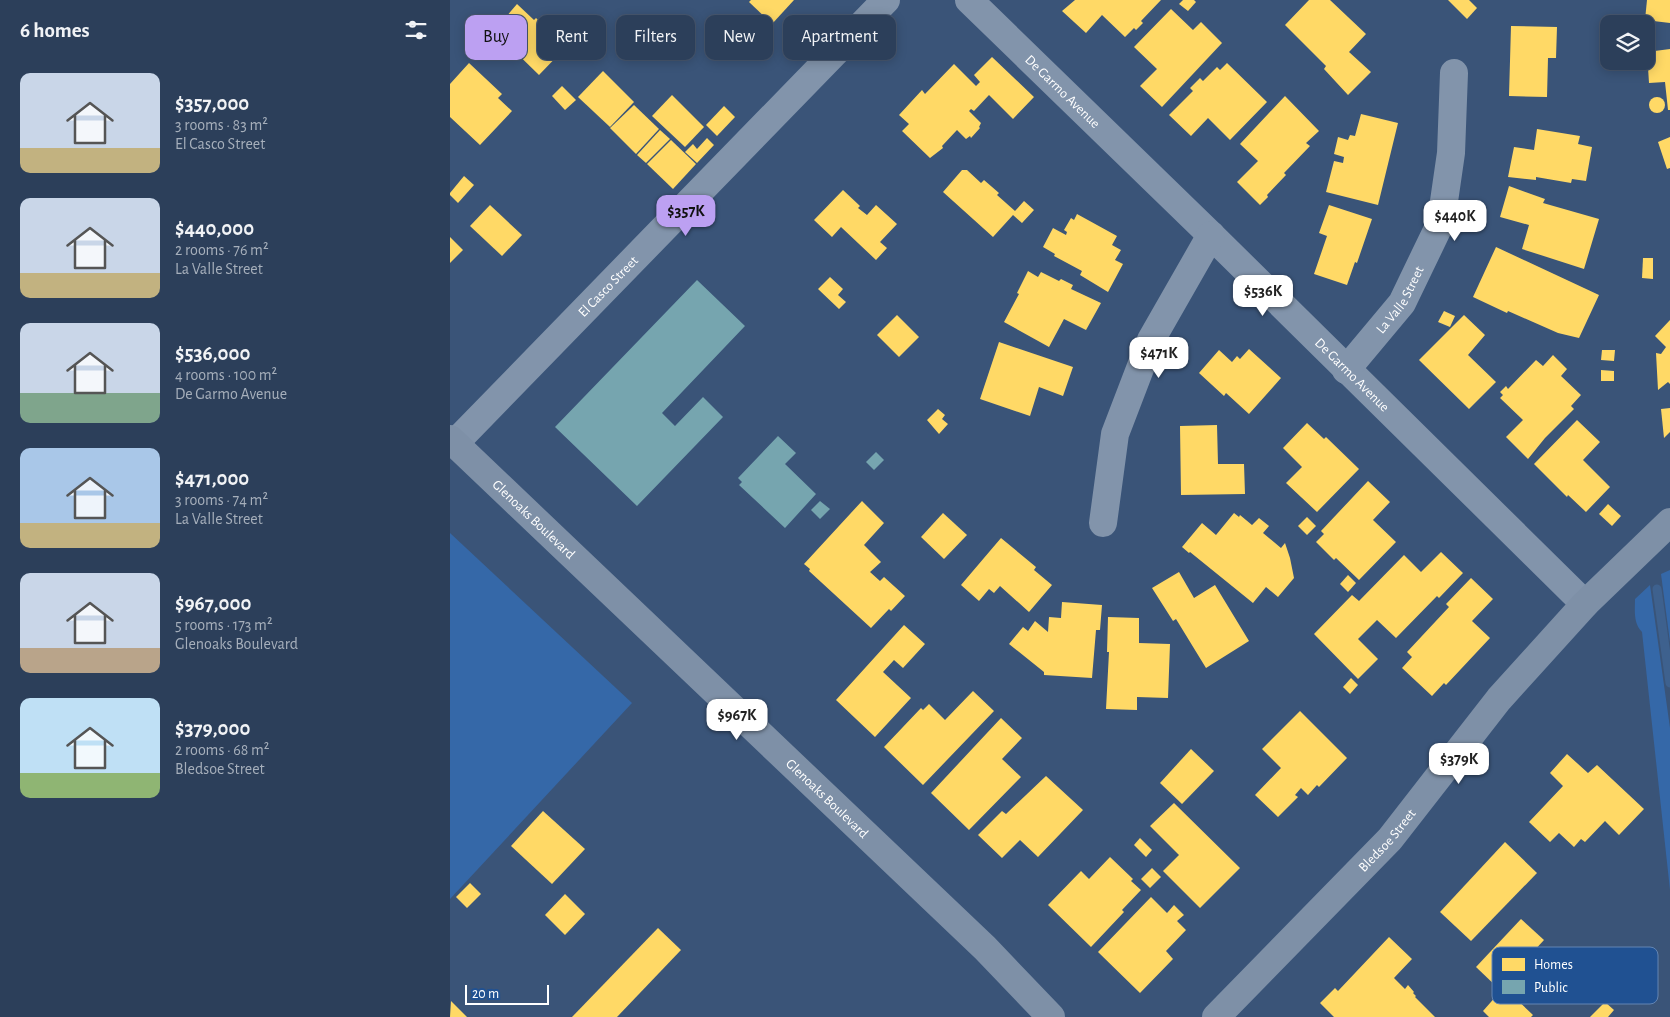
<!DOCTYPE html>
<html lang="en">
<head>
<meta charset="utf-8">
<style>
  :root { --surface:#2c3f5a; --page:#344660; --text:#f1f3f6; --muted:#a6afbb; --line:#485870; --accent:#bca0f2 }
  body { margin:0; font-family:"Alegreya Sans",sans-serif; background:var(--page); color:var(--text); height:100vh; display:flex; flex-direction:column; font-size:19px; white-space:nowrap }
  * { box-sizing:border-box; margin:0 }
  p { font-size:16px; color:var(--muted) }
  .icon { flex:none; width:28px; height:28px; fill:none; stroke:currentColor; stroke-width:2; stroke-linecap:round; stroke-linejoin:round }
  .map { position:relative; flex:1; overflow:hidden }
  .panel { display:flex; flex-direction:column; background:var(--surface); width:450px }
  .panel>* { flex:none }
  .hud { position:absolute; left:15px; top:15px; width:475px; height:45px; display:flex; gap:10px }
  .controls { position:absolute; left:1150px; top:15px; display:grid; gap:10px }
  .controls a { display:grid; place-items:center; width:55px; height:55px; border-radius:10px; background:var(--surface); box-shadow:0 2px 12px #0003,0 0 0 1px var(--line); font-size:25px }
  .scale { position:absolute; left:15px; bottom:12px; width:84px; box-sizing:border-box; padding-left:5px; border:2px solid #fff; border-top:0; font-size:14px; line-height:18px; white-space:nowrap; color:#fff; -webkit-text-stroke:4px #205192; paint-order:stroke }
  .price { position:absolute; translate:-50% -42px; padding:0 11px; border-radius:10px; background:#fff; color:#222; font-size:16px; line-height:32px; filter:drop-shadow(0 1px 2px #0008) }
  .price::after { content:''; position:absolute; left:50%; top:30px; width:15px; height:11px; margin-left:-8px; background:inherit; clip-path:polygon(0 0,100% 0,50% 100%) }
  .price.active { background:var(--accent); color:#111 }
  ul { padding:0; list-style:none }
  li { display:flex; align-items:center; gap:15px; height:125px; padding:0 20px }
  li span { display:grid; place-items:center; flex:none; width:140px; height:100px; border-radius:10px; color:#555 }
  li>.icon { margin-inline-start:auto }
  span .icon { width:60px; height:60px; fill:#fffc; stroke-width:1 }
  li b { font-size:21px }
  h2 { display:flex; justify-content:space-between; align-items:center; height:60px; padding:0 20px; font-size:21px }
  .tag { padding:0 18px; border-radius:10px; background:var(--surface); box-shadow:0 2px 12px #0003,0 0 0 1px var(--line); font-size:18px; line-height:45px }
  .tag.active { background:var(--accent); color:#111 }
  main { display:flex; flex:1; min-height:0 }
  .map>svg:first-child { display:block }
  .green { fill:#3568a8 }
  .homes { fill:#ffd966 }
  .public { fill:#76a5af }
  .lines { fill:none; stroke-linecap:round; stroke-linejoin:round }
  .stream { stroke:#3e618e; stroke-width:9 }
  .street { stroke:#8294ab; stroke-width:28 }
  .secondary { stroke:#7e90a7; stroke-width:28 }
  .labels { text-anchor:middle; stroke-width:5; stroke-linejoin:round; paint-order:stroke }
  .street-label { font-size:14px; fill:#fff; stroke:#205192 }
  .key { fill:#205192; stroke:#6385b3; stroke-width:1 }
  .key-label { font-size:14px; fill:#fff }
</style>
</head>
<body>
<main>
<section class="panel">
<h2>6 homes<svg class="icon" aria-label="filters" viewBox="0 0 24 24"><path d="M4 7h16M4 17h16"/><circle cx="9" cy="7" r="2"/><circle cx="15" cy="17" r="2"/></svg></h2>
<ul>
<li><span style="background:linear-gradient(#c9d6e8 75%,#c2b280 0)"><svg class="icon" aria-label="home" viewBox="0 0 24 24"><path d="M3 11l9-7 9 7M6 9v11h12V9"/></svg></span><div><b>$357,000</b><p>3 rooms · 83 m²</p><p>El Casco Street</p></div></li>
<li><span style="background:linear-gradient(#c9d6e8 75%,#c2b280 0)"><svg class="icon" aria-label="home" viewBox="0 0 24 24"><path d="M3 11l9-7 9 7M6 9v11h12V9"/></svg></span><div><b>$440,000</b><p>2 rooms · 76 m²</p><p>La Valle Street</p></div></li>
<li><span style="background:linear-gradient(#c9d6e8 70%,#7fa58c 0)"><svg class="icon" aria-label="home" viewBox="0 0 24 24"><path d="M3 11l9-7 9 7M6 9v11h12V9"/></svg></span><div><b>$536,000</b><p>4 rooms · 100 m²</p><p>De Garmo Avenue</p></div></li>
<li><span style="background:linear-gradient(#a9c7e8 75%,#c2b280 0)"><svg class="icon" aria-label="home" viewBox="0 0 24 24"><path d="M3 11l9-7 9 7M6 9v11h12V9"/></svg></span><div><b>$471,000</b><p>3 rooms · 74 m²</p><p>La Valle Street</p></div></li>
<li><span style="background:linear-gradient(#c9d6e8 75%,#b9a48a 0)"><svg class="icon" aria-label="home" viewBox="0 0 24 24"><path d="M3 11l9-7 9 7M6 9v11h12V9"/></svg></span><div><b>$967,000</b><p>5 rooms · 173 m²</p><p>Glenoaks Boulevard</p></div></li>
<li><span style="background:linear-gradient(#bfe0f5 75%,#8fb573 0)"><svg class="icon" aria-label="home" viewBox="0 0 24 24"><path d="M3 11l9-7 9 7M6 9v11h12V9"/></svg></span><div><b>$379,000</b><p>2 rooms · 68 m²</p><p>Bledsoe Street</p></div></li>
</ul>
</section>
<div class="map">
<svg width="1220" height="1017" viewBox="0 0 1220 1017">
  <rect width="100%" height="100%" fill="#3a5478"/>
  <!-- green -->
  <g class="green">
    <path d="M 0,533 L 182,703 L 0,899 Z"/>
    <path d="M 1220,570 L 1220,642 L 1211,574 Z"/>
    <path d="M 1200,585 L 1220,728 L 1220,890 L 1192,632 C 1183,623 1185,610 1185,599 Z"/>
  </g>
  <!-- homes -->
  <g class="homes">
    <path d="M 301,0 L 344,0 L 322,24 L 299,2 Z"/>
    <path d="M 625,0 L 711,0 L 691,21 L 693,23 L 686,30 L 684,28 L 675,37 L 652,15 L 636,33 L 612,11 Z"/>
    <path d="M 733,0 L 744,0 L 746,2 L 738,11 L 729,4 Z"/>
    <path d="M 859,0 L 880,0 L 916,34 L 899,52 L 921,72 L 898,95 L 874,69 L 876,66 L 835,25 Z"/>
    <path d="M 998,0 L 1019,0 L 1027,8 L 1017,19 Z"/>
    <path d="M 1197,0 L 1220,0 L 1220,23 L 1195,20 Z"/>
    <path d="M 67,4 L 84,20 L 86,18 L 116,47 L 89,75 L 44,31 Z"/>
    <path d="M 721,9 L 743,30 L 751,22 L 772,43 L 712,107 L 690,86 L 707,69 L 684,47 Z"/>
    <path d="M 1061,26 L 1107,27 L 1106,58 L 1098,58 L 1097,97 L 1059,96 Z"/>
    <path d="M 1220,49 L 1220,110 L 1218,110 L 1215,82 L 1199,83 L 1197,52 Z"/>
    <path d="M 542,57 L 584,97 L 563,119 L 539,95 L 524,111 L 521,109 L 519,111 L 531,123 L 529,127 L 530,128 L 521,138 L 520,136 L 516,139 L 507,130 L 492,146 L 493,148 L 480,158 L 452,131 L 459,124 L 449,115 L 472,90 L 475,94 L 504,64 L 526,86 L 530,82 L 524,75 Z"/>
    <path d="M 19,63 L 52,94 L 48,98 L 62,111 L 30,145 L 0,117 L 0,84 Z"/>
    <path d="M 777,63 L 817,102 L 780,140 L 758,118 L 741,136 L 719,115 L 743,91 L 740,88 L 750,78 L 753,81 L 767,67 L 770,70 Z"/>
    <path d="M 153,71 L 184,102 L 160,127 L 128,97 Z"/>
    <path d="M 112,86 L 126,100 L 115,110 L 102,96 Z"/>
    <path d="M 222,95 L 254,127 L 235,147 L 202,116 Z"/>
    <path d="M 835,96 L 869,131 L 856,143 L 860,146 L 834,173 L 836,175 L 817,195 L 818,197 L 810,205 L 787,182 L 808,161 L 790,144 Z"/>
    <circle cx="1207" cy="105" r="8"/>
    <path d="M 184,105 L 209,129 L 186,154 L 160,128 Z"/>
    <path d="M 274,106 L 285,117 L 267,136 L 256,125 Z"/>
    <path d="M 911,114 L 948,123 L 928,205 L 876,192 L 884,161 L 893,163 L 894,157 L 884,154 L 888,137 L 898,140 L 900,135 L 905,136 Z"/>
    <path d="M 1087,129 L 1130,136 L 1128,144 L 1142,147 L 1136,181 L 1122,179 L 1121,183 L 1086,177 L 1086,180 L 1058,177 L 1064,147 L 1084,150 Z"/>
    <path d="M 210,130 L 220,139 L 196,163 L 187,155 Z"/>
    <path d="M 1220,137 L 1220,168 L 1217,169 L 1208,142 Z"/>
    <path d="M 257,138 L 264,145 L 247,163 L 235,152 L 243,144 L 247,149 Z"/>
    <path d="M 221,140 L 246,164 L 223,189 L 197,164 Z"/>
    <path d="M 512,170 L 517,170 L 531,183 L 534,180 L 549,193 L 547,195 L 565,211 L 574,201 L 584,210 L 572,223 L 563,215 L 543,237 L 493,192 Z"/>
    <path d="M 14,176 L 24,185 L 8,203 L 0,195 L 0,193 Z"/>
    <path d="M 1059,186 L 1095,199 L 1093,203 L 1149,219 L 1134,269 L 1072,249 L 1079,225 L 1050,217 Z"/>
    <path d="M 393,190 L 410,206 L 408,208 L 417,215 L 426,205 L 447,224 L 430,242 L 437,248 L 426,260 L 391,227 L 382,237 L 364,220 Z"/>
    <path d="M 40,205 L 72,235 L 52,256 L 20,226 Z"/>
    <path d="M 879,205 L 922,219 L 907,263 L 905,262 L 897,285 L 864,274 L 877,236 L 869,233 Z"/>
    <path d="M 627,214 L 667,236 L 662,245 L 671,250 L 665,260 L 673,264 L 658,292 L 630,275 L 632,271 L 604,256 L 605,254 L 593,247 L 603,228 L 616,235 L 617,232 L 614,230 L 621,218 L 624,220 Z"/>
    <path d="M 0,237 L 13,250 L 0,263 Z"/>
    <path d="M 1046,247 L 1149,295 L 1129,338 L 1108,333 L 1058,311 L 1057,313 L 1023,297 Z"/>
    <path d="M 1193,258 L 1203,258 L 1203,279 L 1192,278 Z"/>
    <path d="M 578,271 L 588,277 L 591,272 L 609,281 L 611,279 L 623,285 L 621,289 L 651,303 L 636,330 L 614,319 L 599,347 L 554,322 L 569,294 L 567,293 Z"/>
    <path d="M 380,277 L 393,289 L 388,295 L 396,302 L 389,309 L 368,289 Z"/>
    <path d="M 994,311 L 1005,316 L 1000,327 L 988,322 Z"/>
    <path d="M 447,315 L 469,337 L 449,357 L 427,335 Z"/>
    <path d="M 1014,315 L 1035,335 L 1018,355 L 1046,382 L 1019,409 L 969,360 Z"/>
    <path d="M 1220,320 L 1220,384 L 1218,382 L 1208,390 L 1206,353 L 1211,354 L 1216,347 L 1205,336 Z"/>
    <path d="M 549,342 L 623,367 L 613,396 L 589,387 L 580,416 L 530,399 Z"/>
    <path d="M 799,349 L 831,378 L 799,414 L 776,393 L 774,396 L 749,373 L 769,350 L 782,362 L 787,356 L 790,359 Z"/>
    <path d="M 1152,350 L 1165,350 L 1164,361 L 1151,360 Z"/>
    <path d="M 1103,355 L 1117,369 L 1111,376 L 1131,395 L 1121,406 L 1124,409 L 1095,438 L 1078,459 L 1056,437 L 1073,420 L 1050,398 L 1053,395 L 1050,392 L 1056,386 L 1058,389 L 1086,360 L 1093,366 Z"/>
    <path d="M 1151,370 L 1164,371 L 1164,381 L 1151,381 Z"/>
    <path d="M 1220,408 L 1220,432 L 1214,438 L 1211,409 Z"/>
    <path d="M 488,409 L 495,415 L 492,419 L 498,424 L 489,434 L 477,420 Z"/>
    <path d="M 1127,420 L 1150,442 L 1133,460 L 1160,487 L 1136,512 L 1118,495 L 1117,497 L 1084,464 Z"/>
    <path d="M 857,423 L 874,439 L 876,437 L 909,469 L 867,512 L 836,483 L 852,467 L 833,448 Z"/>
    <path d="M 767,425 L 768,464 L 794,464 L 795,494 L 731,495 L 730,426 Z"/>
    <path d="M 918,481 L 940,502 L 923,520 L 946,542 L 909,580 L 886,558 L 884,560 L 866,542 L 874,534 L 871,531 Z"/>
    <path d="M 412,501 L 434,523 L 414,545 L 431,562 L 420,572 L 430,581 L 434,577 L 455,596 L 441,611 L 439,609 L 421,628 L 359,571 L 360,569 L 354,564 Z"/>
    <path d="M 1158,504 L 1171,516 L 1162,526 L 1149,514 Z"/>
    <path d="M 493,513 L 517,535 L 494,559 L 471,537 Z"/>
    <path d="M 784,513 L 789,517 L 790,515 L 802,525 L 809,518 L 819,526 L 813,533 L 831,548 L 835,543 L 840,558 L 844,578 L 828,597 L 816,587 L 803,603 L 740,552 L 739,553 L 732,547 L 752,523 L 766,535 Z"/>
    <path d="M 857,517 L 866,526 L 857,535 L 848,526 Z"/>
    <path d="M 551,538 L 586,567 L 584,570 L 602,585 L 579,612 L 550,586 L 544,593 L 539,589 L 529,601 L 511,585 Z"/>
    <path d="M 991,552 L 1013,573 L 989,598 L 987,596 L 946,638 L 927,620 L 908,639 L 928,659 L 908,679 L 864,634 L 902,595 L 909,601 L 954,555 L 971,572 Z"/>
    <path d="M 729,572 L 744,598 L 765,585 L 799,641 L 756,668 L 726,619 L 723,621 L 702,588 Z"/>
    <path d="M 898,575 L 906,583 L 898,592 L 890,584 Z"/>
    <path d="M 1021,578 L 1043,599 L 1022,621 L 1040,638 L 996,685 L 994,683 L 982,696 L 952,668 L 962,657 L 957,652 L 999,607 L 996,604 Z"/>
    <path d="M 612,602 L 652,605 L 650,630 L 646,630 L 642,678 L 594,675 L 594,672 L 559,644 L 573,627 L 578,631 L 585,621 L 598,632 L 599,617 L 611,618 Z"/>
    <path d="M 658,617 L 689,618 L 689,643 L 720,644 L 718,698 L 687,697 L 687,710 L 656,709 L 659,652 L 657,652 Z"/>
    <path d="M 454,625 L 475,644 L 453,668 L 444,660 L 433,672 L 461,698 L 425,737 L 386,700 Z"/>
    <path d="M 901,678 L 908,685 L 900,694 L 893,687 Z"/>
    <path d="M 523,691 L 544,711 L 473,785 L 434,747 L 471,708 L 473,710 L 479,704 L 495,720 Z"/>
    <path d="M 850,711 L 897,758 L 869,787 L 867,785 L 858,795 L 851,788 L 845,795 L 848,797 L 828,817 L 805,795 L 831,768 L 812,749 Z"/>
    <path d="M 551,718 L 572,738 L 552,759 L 571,777 L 519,830 L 481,793 Z"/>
    <path d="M 741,749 L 764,771 L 732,804 L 710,783 Z"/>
    <path d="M 1117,754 L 1138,773 L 1147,765 L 1194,809 L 1169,835 L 1155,821 L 1135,842 L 1131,839 L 1124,847 L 1109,833 L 1100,842 L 1079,822 L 1113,786 L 1100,773 Z"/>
    <path d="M 596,776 L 633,810 L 588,857 L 570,840 L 552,858 L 528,835 L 552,811 L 556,814 Z"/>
    <path d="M 724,803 L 790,868 L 750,908 L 713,871 L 729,855 L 700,826 Z"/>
    <path d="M 93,811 L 135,849 L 102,884 L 61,846 Z"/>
    <path d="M 690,838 L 702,850 L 696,857 L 684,845 Z"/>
    <path d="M 1055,842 L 1087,873 L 1021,941 L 990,912 Z"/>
    <path d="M 660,857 L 683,879 L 681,881 L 691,890 L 672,910 L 674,912 L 641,947 L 598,905 L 631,871 L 639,879 Z"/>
    <path d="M 702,868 L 711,877 L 700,888 L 691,879 Z"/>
    <path d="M 20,883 L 31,894 L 17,908 L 6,897 Z"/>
    <path d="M 115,894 L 135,914 L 115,935 L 95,915 Z"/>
    <path d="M 701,897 L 717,913 L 724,905 L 734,915 L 727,921 L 736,930 L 716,951 L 723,959 L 690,993 L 648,952 Z"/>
    <path d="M 1071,919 L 1094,940 L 1049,989 L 1026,967 Z"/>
    <path d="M 208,928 L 231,950 L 167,1017 L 122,1017 Z"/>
    <path d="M 939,937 L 962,959 L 944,978 L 955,989 L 958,985 L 964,992 L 963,993 L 966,996 L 965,997 L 985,1017 L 884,1017 L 870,1003 L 885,988 L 888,991 Z"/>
    <path d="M 1048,994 L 1058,1003 L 1064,997 L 1083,1015 L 1081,1017 L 1039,1017 L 1033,1011 Z"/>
    <path d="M 1,1001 L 17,1017 L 0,1017 Z"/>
    <path d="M 1155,1002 L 1164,1010 L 1158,1017 L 1140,1017 Z"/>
  </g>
  <!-- public -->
  <g class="public">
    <path d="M 247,280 L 295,326 L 212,413 L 225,426 L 253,397 L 273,417 L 187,506 L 105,427 Z"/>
    <path d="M 328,436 L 346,453 L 335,464 L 366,494 L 335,528 L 289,485 L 292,482 L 288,478 Z"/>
    <path d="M 426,452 L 434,460 L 424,470 L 416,462 Z"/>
    <path d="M 370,501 L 380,509 L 370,519 L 361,510 Z"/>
  </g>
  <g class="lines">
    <!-- stream -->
    <path class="stream" d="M 1207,589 L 1220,683"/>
    <!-- street -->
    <g class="street">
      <path id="s1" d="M 519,0 L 761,235 L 1135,604"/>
      <path id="s2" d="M 896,370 L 952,303 L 991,222 L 1001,153 L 1004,73"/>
      <path id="s3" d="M 5,443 L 436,0"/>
      <path d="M 653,523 L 665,434 L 701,340 L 761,235"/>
    </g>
    <!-- secondary -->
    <g class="secondary">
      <path id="s4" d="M 0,439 L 535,948 L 601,1017"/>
      <path id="s5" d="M 766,1017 L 940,839 L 1049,699 L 1135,604 L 1220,522"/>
    </g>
  </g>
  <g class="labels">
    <!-- street labels -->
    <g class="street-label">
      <text dy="5" stroke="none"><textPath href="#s1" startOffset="131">De Garmo Avenue</textPath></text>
      <text dy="5" stroke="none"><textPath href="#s3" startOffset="219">El Casco Street</textPath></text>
      <text dy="5" stroke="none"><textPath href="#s2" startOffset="89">La Valle Street</textPath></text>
      <text dy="5" stroke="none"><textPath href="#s1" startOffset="536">De Garmo Avenue</textPath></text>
      <text dy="5" stroke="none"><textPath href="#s4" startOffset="116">Glenoaks Boulevard</textPath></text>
      <text dy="5" stroke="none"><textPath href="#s4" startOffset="521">Glenoaks Boulevard</textPath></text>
      <text dy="5" stroke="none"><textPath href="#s5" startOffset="246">Bledsoe Street</textPath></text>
    </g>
  </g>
  <!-- legend -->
  <rect x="1042" y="947" width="166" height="57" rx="8" class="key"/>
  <rect x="1052" y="958" width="23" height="13" fill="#ffd966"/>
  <rect x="1052" y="980" width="23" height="14" fill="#76a5af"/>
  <g class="key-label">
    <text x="1084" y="969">Homes</text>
    <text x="1084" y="992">Public</text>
  </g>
</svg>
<div class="controls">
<a><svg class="icon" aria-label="layers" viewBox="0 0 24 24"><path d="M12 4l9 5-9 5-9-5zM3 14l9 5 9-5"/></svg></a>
</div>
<div class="scale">20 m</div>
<b class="price active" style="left:236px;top:237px">$357K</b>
<b class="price" style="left:1005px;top:242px">$440K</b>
<b class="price" style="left:813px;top:317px">$536K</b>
<b class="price" style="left:709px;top:379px">$471K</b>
<b class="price" style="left:287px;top:741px">$967K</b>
<b class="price" style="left:1009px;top:785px">$379K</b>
<div class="hud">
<a class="tag active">Buy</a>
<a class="tag">Rent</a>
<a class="tag">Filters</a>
<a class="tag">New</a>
<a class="tag">Apartment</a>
</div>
</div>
</main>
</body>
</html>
